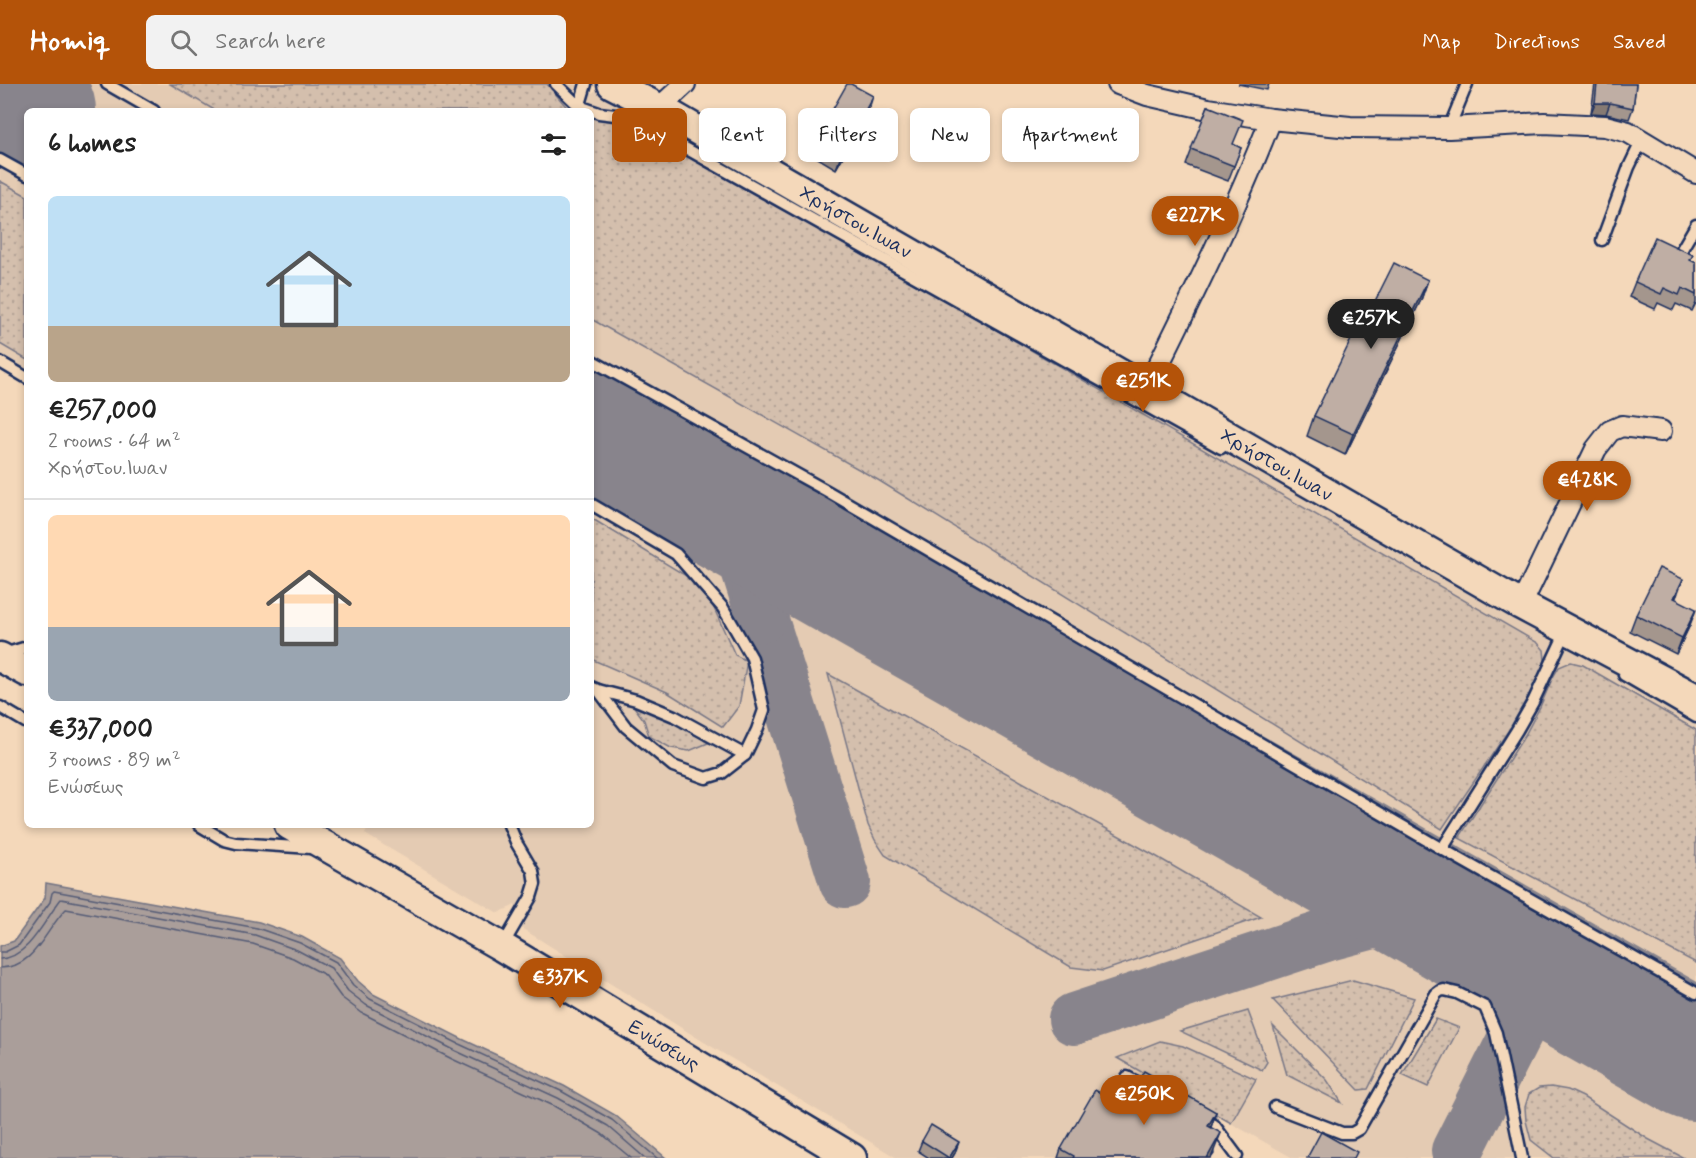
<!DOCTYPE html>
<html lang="en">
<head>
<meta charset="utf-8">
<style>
  :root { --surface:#fff; --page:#f2f2f2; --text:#222; --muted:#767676; --line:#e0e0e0; --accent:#b45309 }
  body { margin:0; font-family:Mynerve,sans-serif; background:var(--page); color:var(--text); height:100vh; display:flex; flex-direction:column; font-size:22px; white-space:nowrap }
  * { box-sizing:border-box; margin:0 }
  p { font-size:20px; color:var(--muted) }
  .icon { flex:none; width:33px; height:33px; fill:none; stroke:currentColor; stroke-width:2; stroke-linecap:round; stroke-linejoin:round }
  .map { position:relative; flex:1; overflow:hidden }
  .panel { position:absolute; left:24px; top:24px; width:570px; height:720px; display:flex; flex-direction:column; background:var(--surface); border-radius:9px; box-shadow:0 3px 9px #0003 }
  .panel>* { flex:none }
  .top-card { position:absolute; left:612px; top:24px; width:570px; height:54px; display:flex; gap:12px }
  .price { position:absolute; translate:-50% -51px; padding:0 14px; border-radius:21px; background:var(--accent); color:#fff; font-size:20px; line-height:39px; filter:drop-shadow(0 2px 3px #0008) }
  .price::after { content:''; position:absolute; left:50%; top:36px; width:18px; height:14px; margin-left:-9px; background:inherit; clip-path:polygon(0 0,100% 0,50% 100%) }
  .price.active { background:#222; color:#fff }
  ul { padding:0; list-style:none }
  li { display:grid; align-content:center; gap:12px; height:318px; padding:0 24px }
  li+li { border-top:2px solid var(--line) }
  li span { display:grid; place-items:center; height:186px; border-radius:9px; color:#555 }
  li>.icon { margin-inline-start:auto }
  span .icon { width:108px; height:108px; fill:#fffc; stroke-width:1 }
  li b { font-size:26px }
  h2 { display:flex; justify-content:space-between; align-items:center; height:72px; padding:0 24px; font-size:26px }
  .tag { padding:0 21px; border-radius:9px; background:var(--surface); box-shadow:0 3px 9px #0003; font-size:21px; line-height:54px }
  .tag.active { background:var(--accent); color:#fff }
  header { display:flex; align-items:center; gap:36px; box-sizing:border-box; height:84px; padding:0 30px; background:var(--accent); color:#fff }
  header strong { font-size:28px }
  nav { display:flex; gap:33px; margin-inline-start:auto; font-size:21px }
  .search { width:420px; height:54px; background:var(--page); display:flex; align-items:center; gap:15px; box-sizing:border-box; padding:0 21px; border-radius:9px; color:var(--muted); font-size:22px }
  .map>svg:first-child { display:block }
  .built { fill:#e4cbb3 }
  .grass { fill:url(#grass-dots); stroke:#787786; stroke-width:1.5 }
  .water { fill:#aa9e9a; stroke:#717282; stroke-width:1.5 }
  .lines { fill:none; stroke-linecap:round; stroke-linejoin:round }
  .shore { stroke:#545b76; stroke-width:1.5 }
  .taxiway { stroke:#88848c; stroke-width:52 }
  .runway { stroke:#88848c; stroke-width:130 }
  .lane-casing { stroke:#1b2f5e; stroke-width:15 }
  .street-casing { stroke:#1b2f5e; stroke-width:24 }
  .secondary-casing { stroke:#1b2f5e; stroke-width:33 }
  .lane { stroke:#f4d8ba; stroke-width:10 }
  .street { stroke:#f4d8ba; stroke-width:20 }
  .secondary { stroke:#f4d8ba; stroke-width:28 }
  .wall { fill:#a4968d; stroke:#1b2f5e; stroke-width:1.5 }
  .shaded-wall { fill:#867a73; stroke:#1b2f5e; stroke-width:1.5 }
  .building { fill:#bfaea4; stroke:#1b2f5e; stroke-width:1.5 }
  .labels { text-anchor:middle; stroke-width:6; stroke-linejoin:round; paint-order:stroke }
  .street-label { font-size:21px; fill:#1b2f5e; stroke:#f4d8ba }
</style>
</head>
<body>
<header>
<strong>Homiq</strong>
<div class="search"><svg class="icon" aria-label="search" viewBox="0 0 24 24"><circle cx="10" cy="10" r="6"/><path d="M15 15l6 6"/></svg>Search here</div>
<nav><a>Map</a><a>Directions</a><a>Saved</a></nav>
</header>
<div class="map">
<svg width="1696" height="1074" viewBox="0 0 1696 1074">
  <defs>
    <pattern id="grass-dots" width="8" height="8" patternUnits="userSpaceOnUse" patternTransform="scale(1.5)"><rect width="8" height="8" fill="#d4bfad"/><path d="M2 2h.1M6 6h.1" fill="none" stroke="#b5a497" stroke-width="1.8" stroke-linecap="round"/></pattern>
  </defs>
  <rect width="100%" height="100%" fill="#f4d8ba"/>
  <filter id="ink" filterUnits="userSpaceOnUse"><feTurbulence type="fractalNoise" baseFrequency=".0167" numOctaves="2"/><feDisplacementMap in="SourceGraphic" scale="12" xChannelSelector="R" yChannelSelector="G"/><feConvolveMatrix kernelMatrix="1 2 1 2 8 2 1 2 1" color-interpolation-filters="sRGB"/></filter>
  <g filter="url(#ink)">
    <!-- built -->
    <path class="built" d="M 0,0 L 576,0 L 592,9 L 600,4 L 1696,625 L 1696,1074 L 1293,1074 L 1220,1033 L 1201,1063 L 1214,1070 L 1211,1074 L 897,1074 L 704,958 L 518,842 L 527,828 L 515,821 L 498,829 L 365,750 L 370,741 L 591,741 L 591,27 L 27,27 L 27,300 L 0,285 Z"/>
    <!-- grass -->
    <g class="grass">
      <path d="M 170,0 L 547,0 L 570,27 L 216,27 Z"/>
      <path d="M 602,33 L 616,36 L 647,49 L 979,236 L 1538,559 L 1544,566 L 1545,576 L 1542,588 L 1510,644 L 1442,745 L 878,396 L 591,235 L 591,34 Z"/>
      <path d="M 0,97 L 27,112 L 27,276 L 0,260 Z"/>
      <path d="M 591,434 L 693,496 L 708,511 L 735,571 L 747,577 L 739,622 L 723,643 L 667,608 L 591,575 Z"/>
      <path d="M 1571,578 L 1583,581 L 1696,646 L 1696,879 L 1459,754 L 1525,651 L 1540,623 L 1553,593 L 1559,583 Z"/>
      <path d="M 828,590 L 1152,770 L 1261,833 L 1103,887 L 1071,883 L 885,771 L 875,756 L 868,741 Z"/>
      <path d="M 629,616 L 687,645 L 708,659 L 689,667 L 671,664 L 649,652 L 644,636 Z"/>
      <path d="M 1353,896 L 1414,914 L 1368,1005 L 1359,1006 L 1273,916 Z"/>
      <path d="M 1248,927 L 1267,978 L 1262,986 L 1180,947 Z"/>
      <path d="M 1436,935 L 1459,944 L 1428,1003 L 1402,991 Z"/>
      <path d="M 1273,942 L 1327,996 L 1342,1019 L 1287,991 Z"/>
      <path d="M 1160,957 L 1183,962 L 1256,995 L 1231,1039 L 1117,974 Z"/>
      <path d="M 1551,1003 L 1568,1006 L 1583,1013 L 1648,1055 L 1684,1074 L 1554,1074 L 1531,1056 L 1526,1037 L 1525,1023 L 1529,1010 L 1539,1004 Z"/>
    </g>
    <!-- water -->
    <path class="water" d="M 46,799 L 259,838 L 302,853 L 340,874 L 358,897 L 373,910 L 462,955 L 564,1002 L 615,1031 L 666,1074 L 0,1074 L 0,862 L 14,857 L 45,814 Z"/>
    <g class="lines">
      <!-- shore -->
      <g class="shore">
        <path d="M 0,868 L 5,868 L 19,861 L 50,818 L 52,809 L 54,807 L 257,844 L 300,859 L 336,878 L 353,901 L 370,915 L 459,960 L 561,1007 L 612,1036 L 657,1074"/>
        <path d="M 0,875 C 29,874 45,835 61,815 L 255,851 L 297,866 L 331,884 L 348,907 L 366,921 L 456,967 L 558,1014 L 608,1042 L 645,1074"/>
        <path d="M 0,884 C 35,884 45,846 66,825 L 253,860 L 293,874 L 325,891 L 341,913 L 362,929 L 452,975 L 554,1022 L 602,1050 L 631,1074"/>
      </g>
      <!-- taxiway -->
      <g class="taxiway">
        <path d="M 715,415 L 728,434 L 739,460 L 845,798"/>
        <path d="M 761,533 C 760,527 759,520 758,514 C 758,491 780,467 804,471 C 812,472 820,476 827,479"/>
        <path d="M 1325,852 C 1331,849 1337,847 1342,843 C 1348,839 1350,834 1353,827 C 1362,810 1357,794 1350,776"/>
        <path d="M 1074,935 L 1325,852 L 1381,837 L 1408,830 L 1417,830 L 1430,831 L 1462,839"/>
        <path d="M 1457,1067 L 1527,928 C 1542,909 1550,906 1574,903"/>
      </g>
      <!-- runway -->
      <g class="runway">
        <path d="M 0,9 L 31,27"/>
        <path d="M 591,345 L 1696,972"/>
      </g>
      <!-- lane casing -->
      <g class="lane-casing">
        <g id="lane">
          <path d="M 107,0 L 154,27"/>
          <path d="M 556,0 L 579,22 L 599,29 L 623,32 L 644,41 L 1221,364"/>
          <path d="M 578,27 L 586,0"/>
          <path d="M 1449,44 L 1467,0"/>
          <path d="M 0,76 L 27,91"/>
          <path d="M 1602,156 L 1629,83 L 1642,56"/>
          <path d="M 1682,165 L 1696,141"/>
          <path d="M 591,276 L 827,407 L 1442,765 L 1696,909"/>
          <path d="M 0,278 L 27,294"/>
          <path d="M 591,420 L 676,470 L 723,524 L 752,574 L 764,626 L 757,646 L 745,671 L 722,689 L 706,694 L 673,682 L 626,643 L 598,606 L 591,603"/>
          <path d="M 4,570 L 27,563"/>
          <path d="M 1624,591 L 1696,633"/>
          <path d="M 598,606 L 636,616 L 674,632 L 745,671"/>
          <path d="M 0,623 L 27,639"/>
          <path d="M 199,741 L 224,756 L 236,759 L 311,764"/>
          <path d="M 1442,765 L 1517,646 L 1533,618 L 1562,556"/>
          <path d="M 503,861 L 531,813 L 535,800 L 533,787 L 517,760 L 509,741"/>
          <path d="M 1127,993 L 1148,1004"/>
          <path d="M 1275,1023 L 1342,1049 L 1352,1049 L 1359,1045 L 1436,910 L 1440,907 L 1444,906 L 1457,909 L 1485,923 L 1496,949 L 1522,1074"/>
          <path d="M 1201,1034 L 1214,1041 L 1237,1072"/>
        </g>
      </g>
      <!-- street casing -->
      <g class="street-casing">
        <g id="street">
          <path d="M 1118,0 L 1147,11 L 1208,25 L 1271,35 L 1350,43 L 1449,44 L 1544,39 L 1605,42 L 1628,48 L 1696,89"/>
          <path d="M 659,24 L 685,0"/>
          <path d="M 1147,304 C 1191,216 1235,127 1271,35"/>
          <path d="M 1521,521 L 1596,365 L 1610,347 L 1622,342 L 1661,347"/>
        </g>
      </g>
      <!-- secondary casing -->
      <g class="secondary-casing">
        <g id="secondary">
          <path id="s1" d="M 612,0 L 659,24 L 1521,521 L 1696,614"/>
          <path d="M 0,573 L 27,588"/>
          <path id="s2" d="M 289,741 L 502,863 L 852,1074"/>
        </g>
      </g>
      <!-- lane -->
      <use href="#lane" class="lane"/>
      <!-- street -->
      <use href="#street" class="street"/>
      <!-- secondary -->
      <use href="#secondary" class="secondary"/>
    </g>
    <!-- wall -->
    <g class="wall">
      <path d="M 1238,0 L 1269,0 L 1267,6 Z"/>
      <path d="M 1595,0 L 1636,0 L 1633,24 L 1629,35 L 1606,30 L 1591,29 Z"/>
      <path d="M 1208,22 L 1234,61 L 1241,64 L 1228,97 L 1186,81 Z"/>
      <path d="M 868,28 L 836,85 L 811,70 L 816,55 Z"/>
      <path d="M 1691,177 L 1696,179 L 1696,219 L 1692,227 L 1676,220 L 1673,226 L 1658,219 L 1655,225 L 1629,213 L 1635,198 Z"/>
      <path d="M 1428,196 L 1421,216 L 1345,371 L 1307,352 L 1314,332 L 1368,231 Z"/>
      <path d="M 1677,511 L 1675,515 L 1690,541 L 1676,570 L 1630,547 L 1636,531 Z"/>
      <path d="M 1124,1022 L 1216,1028 L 1211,1043 L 1214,1070 L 1211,1074 L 1058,1074 L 1061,1065 Z"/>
      <path d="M 922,1057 L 955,1069 L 952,1074 L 929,1074 L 918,1067 Z"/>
    </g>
    <!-- shaded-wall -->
    <g class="shaded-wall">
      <path d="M 873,12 L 868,28 L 836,85 L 842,69 Z"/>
      <path d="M 1595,19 L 1610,19 L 1606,30 L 1591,29 Z"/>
      <path d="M 1428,196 L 1421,216 L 1345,371 L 1353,350 Z"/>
      <path d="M 1683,495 L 1677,511 L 1668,530 L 1674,514 Z"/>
      <path d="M 1696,526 L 1690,541 L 1676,570 L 1682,554 Z"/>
      <path d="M 1216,1028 L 1209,1049 L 1208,1042 Z"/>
      <path d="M 1221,1049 L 1211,1074 L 1207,1074 Z"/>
      <path d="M 959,1058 L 955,1069 L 952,1074 L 949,1074 Z"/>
    </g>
    <!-- building -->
    <g class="building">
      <path d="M 847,0 L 851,0 L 873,12 L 842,69 L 816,55 Z"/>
      <path d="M 1597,0 L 1636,0 L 1633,24 L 1610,19 L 1595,19 Z"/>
      <path d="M 1208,22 L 1243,36 L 1233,60 L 1241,64 L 1234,82 L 1191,65 Z"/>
      <path d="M 1655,153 L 1693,171 L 1690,176 L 1696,179 L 1696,211 L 1682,204 L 1679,211 L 1664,204 L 1661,210 L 1635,198 Z"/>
      <path d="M 1394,179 L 1428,196 L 1353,350 L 1314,332 L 1364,229 L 1368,231 Z"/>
      <path d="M 1659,484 L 1683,495 L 1674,514 L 1696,525 L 1682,554 L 1636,531 Z"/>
      <path d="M 1144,987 L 1216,1028 L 1208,1042 L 1221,1049 L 1207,1074 L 1073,1074 L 1074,1072 L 1061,1065 L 1095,1006 L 1124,1022 Z"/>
      <path d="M 931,1041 L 959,1058 L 949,1074 L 922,1057 Z"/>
      <path d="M 1321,1048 L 1357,1068 L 1354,1074 L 1307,1074 Z"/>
    </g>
  </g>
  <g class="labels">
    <!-- street labels -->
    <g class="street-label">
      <text dy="7" stroke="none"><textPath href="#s1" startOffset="280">Χρήστου.Ιωαν</textPath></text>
      <text dy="7" stroke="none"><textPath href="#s1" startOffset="766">Χρήστου.Ιωαν</textPath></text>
      <text dy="7" stroke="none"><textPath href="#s2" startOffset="435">Ενώσεως</textPath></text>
    </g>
  </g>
</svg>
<b class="price" style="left:1195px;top:163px">€227K</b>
<b class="price active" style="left:1371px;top:266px">€257K</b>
<b class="price" style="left:1143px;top:329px">€251K</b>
<b class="price" style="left:1587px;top:428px">€428K</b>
<b class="price" style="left:560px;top:925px">€337K</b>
<b class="price" style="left:1144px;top:1042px">€250K</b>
<div class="top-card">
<a class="tag active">Buy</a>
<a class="tag">Rent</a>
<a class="tag">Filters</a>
<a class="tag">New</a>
<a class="tag">Apartment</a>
</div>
<section class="panel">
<h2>6 homes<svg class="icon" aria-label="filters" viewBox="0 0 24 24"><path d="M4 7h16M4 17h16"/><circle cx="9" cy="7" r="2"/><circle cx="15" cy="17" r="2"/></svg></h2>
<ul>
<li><span style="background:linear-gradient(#bfe0f5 70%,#b9a48a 0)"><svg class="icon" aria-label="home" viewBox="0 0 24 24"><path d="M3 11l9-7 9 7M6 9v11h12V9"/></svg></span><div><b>€257,000</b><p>2 rooms · 64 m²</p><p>Χρήστου.Ιωαν</p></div></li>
<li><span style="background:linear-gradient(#ffd9b3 60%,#9aa5b1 0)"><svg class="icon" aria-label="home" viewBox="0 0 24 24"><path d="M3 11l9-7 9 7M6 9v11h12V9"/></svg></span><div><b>€337,000</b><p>3 rooms · 89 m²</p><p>Ενώσεως</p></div></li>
</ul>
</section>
</div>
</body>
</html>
